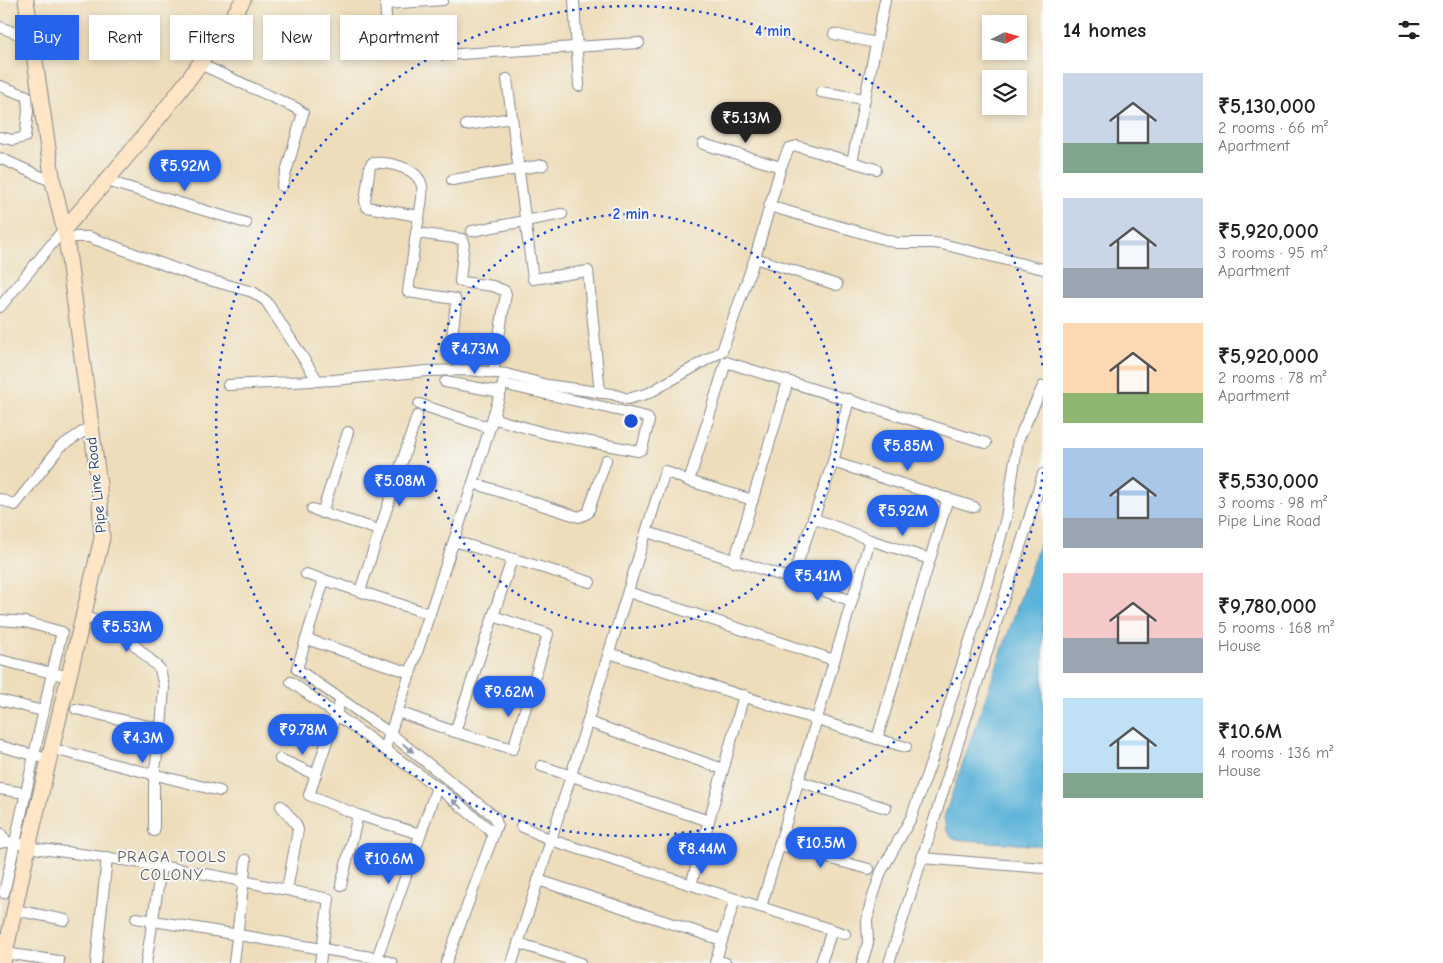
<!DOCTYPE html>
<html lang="en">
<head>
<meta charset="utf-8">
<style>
  :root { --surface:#fff; --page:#f2f2f2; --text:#202124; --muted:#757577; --accent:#2563eb }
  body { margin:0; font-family:"Comic Neue",sans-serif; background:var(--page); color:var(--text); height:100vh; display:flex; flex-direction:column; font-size:19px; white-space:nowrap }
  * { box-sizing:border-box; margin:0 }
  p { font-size:16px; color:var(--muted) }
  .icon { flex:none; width:28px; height:28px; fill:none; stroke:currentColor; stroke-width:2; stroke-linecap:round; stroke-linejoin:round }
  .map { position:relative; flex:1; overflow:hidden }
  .drawer { display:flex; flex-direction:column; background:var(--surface); width:400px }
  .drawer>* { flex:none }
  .top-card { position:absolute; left:15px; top:15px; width:475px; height:45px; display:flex; gap:10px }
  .needle { width:32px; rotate:84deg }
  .tools { position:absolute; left:982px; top:15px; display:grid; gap:10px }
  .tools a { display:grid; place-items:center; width:45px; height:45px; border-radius:0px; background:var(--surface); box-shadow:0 2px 8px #0003; font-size:25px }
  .price { position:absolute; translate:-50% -42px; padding:0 11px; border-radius:18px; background:var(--accent); color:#fff; font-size:16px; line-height:32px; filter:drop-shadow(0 1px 2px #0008) }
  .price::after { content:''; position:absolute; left:50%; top:30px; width:15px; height:11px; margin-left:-8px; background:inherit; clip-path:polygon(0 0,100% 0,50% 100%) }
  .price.selected { background:#222; color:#fff }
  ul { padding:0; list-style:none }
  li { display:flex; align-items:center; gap:15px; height:125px; padding:0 20px }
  li span { display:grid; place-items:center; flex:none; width:140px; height:100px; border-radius:0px; color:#555 }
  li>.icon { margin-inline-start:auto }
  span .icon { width:60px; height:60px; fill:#fffc; stroke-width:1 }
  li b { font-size:21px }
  h2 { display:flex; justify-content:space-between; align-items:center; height:60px; padding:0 20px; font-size:21px }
  .tag { padding:0 18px; border-radius:0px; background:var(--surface); box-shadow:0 2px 8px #0003; font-size:18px; line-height:45px }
  .tag.selected { background:var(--accent); color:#fff }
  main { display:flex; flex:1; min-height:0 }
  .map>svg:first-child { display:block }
  .water { fill:#5cb3d9; stroke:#3c719c }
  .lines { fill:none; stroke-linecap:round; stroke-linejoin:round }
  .street-casing { stroke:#84868c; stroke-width:12 }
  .secondary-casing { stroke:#84868c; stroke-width:17 }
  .street { stroke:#fff; stroke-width:10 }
  .secondary { stroke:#fde5c5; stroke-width:15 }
  .oneway { fill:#8d97ae }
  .ring { fill:none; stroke:#1d4ed8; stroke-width:2.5; stroke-dasharray:2.5 5 }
  .labels { text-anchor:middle; stroke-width:4; stroke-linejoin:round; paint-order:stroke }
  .street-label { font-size:15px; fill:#1b2f5e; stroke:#f6f6f2 }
  .neighbourhood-label { font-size:16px; letter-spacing:1px; fill:#635b62; stroke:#f6f6f2 }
  .centre { fill:#1d4ed8; stroke:#f6f6f2; stroke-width:2.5 }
  .ring-label { font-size:15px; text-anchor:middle; font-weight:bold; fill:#1d4ed8; stroke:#f6f6f2; stroke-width:4; stroke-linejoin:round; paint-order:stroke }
</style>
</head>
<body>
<main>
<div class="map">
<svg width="1043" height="963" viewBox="0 0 1043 963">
  <rect width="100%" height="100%" fill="#f6f6f2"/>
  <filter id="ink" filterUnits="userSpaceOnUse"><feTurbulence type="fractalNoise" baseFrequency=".02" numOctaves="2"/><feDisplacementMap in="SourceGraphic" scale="10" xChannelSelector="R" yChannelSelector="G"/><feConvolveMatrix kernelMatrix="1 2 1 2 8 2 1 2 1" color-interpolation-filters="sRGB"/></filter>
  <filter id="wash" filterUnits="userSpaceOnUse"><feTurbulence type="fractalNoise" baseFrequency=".0096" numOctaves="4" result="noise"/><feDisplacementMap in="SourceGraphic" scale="20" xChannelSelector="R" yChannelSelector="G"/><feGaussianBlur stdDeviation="1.12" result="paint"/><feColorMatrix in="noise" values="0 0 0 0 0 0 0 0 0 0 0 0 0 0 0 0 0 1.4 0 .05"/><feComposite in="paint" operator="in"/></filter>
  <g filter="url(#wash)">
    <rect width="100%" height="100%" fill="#eeddba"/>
    <!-- water -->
    <path class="water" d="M 1043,533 L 1043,846 L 953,839 L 946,830 L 944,817 Z"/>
  </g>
  <g filter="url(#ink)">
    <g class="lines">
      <!-- street casing -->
      <g class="street-casing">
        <g id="street">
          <path d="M 385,0 L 387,33"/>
          <path d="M 574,0 L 579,86"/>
          <path d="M 386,4 L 443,0"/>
          <path d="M 0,27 L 31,39"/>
          <path d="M 834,34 L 876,43"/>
          <path d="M 444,55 L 639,43"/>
          <path d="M 200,64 L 296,108 L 303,113 L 282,186"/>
          <path d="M 507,79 L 533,279 L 588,271 L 600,393"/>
          <path d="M 0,86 L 27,96 L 28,111 L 25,137 L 13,140 L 0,137"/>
          <path d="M 821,92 L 864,99"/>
          <path d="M 466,125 L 512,118"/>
          <path d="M 703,144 L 781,167"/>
          <path d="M 0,158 L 53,182"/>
          <path d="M 852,162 L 885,0"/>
          <path d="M 452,180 L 543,165"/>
          <path d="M 107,181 L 246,223"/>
          <path d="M 769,206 L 897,243 L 933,243 L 942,244 L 1043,269"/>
          <path d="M 418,216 L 367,207 L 365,201 L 370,166 L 372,163 C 388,162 418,167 422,186 C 424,196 418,222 416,233 L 462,239 L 464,242 L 460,281 L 462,282 L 493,286 L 505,291 L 506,294 L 493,373"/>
          <path d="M 472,231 L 562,214"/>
          <path d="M 416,233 L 408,292 L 455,299 L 456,303 L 451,346 L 454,351 L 496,355"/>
          <path d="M 66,237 L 89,237 L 195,276 L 253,292 L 266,301 L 318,381"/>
          <path d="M 755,258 L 837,285"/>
          <path d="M 0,307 L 64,229"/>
          <path d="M 445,382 L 501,392"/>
          <path d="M 228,385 L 334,380 L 427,371 L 468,370 L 506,374 L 547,385 L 612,394 L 628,399 L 649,393 L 722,351 L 755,258 L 781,167 L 789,148 L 797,146 L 876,169"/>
          <path d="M 419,404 L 490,428"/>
          <path d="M 493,416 L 499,420 L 548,434 L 638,451 L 642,449 L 649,421 L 647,417 L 503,384"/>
          <path d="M 833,462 L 974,507"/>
          <path d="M 473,483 L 579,517 L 588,513 L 606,460"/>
          <path d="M 0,499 L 15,505 L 60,447 L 90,427"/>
          <path d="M 753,500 L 689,481 L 726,362 L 986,443"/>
          <path d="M 312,509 L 379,530"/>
          <path d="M 322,513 L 348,432"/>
          <path d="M 647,532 L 792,579 L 833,462 L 849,399"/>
          <path d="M 870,540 L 930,559"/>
          <path d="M 454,541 L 590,582"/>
          <path d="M 734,562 L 788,381"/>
          <path d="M 306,574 L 430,614"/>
          <path d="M 792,579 L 852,601"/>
          <path d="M 324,580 L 297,669 L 391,734 L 495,817 L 497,824 L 493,836 L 446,963"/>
          <path d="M 360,591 L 417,416"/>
          <path d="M 628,592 L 834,660"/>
          <path d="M 84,616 L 120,631 L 160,669 L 164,687 L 161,729 L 154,775 L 154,831"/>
          <path d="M 0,620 L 25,622 L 62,632 L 52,673 L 70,677"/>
          <path d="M 306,639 L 411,673"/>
          <path d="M 609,653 L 877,739 L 948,498"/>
          <path d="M 0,660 L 52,673 L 4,893"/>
          <path d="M 291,682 L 437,787 L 488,828 L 493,836"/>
          <path d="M 341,699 L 309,795 L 358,815 L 420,834"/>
          <path d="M 0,700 L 43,711"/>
          <path d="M 76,709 L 161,729"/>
          <path d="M 398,712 L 455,732 L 513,749 L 548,634 L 493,616"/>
          <path d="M 588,722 L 723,769"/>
          <path d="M 455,732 L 512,559"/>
          <path d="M 877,739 L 906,747"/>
          <path d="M 0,746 L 51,760"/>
          <path d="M 53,749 L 220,791"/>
          <path d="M 385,749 L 473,483 L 506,374"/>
          <path d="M 280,759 L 316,775"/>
          <path d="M 541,766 L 709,821"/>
          <path d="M 798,781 L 886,808"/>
          <path d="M 0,789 L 25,793"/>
          <path d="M 281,806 L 296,824 L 298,830 L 287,890"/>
          <path d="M 521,826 L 551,840 L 845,934"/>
          <path d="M 0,833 L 6,841"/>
          <path d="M 0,843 C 11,839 28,847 40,849 C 137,860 234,878 329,899 L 320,963"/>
          <path d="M 779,845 L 869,869"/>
          <path d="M 922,858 L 1043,868"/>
          <path d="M 538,880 L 722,940"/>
          <path d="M 341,885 L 358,815"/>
          <path d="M 691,885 L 744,695"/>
          <path d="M 761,907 L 870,540 L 813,518"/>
          <path d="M 15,910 L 65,920"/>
          <path d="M 136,918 L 377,958"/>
          <path d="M 518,943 L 580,963"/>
          <path d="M 5,953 L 59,961"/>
          <path d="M 716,960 L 726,963"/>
          <path d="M 96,963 L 107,857"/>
          <path d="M 146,963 L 161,868"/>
          <path d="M 234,963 L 246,860"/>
          <path d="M 392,963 L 377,958 L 437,787"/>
          <path d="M 512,963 L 551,840 L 665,471 L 689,481"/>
          <path d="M 715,963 L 735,899"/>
          <path d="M 821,963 L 832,930"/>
          <path d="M 862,963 L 868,943 L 867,921 L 870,906 L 881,872 L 911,818 L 932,760 L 988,583 L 1006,518 L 1018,440 L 1043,386"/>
          <path d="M 889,963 L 1043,474"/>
        </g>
      </g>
      <!-- secondary casing -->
      <g class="secondary-casing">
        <g id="secondary">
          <path d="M 64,229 C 109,179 151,129 191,76 C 209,51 227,27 243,0"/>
          <path d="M 3,963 L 28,847 L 102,538 L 99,485 L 66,237 L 53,182 L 26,0"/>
        </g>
      </g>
      <!-- street -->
      <use href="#street" class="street"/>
      <!-- secondary -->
      <use href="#secondary" class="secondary"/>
    </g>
    <!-- one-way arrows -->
    <defs><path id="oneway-solid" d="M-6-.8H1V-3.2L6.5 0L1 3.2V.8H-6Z" transform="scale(1.25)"/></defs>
    <g class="oneway">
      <use href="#oneway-solid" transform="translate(408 748) rotate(38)"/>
      <use href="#oneway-solid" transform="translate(457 804) rotate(-141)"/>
    </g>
  </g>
  <!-- distance rings -->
  <g class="ring">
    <circle cx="631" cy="421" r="207"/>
    <path d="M1043 472A415 415 0 1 1 1043 370"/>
  </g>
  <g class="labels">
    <!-- street labels -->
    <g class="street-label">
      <text transform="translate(96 485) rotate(-96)" y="5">Pipe Line Road</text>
    </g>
    <!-- neighbourhood labels -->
    <g class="neighbourhood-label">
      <text x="172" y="862">PRAGA TOOLS<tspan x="172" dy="18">COLONY</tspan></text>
    </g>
  </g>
  <circle cx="631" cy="421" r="8" class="centre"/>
  <g class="ring-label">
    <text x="773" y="36">4 min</text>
    <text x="631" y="219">2 min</text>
  </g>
</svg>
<div class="tools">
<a><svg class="needle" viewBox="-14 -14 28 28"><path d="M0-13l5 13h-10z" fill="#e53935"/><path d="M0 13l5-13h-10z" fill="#757577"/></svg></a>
<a><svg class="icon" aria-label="layers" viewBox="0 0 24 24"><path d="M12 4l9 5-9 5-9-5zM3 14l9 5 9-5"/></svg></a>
</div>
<b class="price selected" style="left:746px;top:144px">₹5.13M</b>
<b class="price" style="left:185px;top:192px">₹5.92M</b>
<b class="price" style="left:475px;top:375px">₹4.73M</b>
<b class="price" style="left:908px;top:472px">₹5.85M</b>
<b class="price" style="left:400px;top:507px">₹5.08M</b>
<b class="price" style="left:903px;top:537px">₹5.92M</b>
<b class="price" style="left:818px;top:602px">₹5.41M</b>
<b class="price" style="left:127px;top:653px">₹5.53M</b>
<b class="price" style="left:509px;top:718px">₹9.62M</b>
<b class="price" style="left:303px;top:756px">₹9.78M</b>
<b class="price" style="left:143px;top:764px">₹4.3M</b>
<b class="price" style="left:821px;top:869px">₹10.5M</b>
<b class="price" style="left:702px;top:875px">₹8.44M</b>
<b class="price" style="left:389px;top:885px">₹10.6M</b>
<div class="top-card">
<a class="tag selected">Buy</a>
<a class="tag">Rent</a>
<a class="tag">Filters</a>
<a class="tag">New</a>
<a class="tag">Apartment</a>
</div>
</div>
<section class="drawer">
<h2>14 homes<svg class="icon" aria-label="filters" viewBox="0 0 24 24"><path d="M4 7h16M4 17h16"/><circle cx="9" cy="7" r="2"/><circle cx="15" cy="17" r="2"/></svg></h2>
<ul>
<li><span style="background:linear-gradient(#c9d6e8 70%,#7fa58c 0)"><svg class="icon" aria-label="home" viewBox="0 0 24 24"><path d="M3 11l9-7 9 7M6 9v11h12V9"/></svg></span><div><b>₹5,130,000</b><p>2 rooms · 66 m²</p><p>Apartment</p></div></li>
<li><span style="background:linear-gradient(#c9d6e8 70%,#9aa5b1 0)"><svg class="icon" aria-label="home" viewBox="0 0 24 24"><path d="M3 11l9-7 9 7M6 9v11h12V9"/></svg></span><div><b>₹5,920,000</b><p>3 rooms · 95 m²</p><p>Apartment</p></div></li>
<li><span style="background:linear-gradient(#ffd9b3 70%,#8fb573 0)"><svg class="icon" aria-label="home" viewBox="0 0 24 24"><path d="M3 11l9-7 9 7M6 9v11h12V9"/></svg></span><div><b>₹5,920,000</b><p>2 rooms · 78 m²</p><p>Apartment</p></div></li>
<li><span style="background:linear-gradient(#a9c7e8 70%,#9aa5b1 0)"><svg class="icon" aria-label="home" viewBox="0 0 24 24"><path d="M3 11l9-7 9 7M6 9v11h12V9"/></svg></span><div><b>₹5,530,000</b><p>3 rooms · 98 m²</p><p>Pipe Line Road</p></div></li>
<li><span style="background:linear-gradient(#f6c9c9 65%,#9aa5b1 0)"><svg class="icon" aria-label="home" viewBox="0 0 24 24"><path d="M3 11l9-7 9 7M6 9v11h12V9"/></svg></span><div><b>₹9,780,000</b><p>5 rooms · 168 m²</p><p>House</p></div></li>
<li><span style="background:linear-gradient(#bfe0f5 75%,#7fa58c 0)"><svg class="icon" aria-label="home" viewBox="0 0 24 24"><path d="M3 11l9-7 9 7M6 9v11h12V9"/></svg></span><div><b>₹10.6M</b><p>4 rooms · 136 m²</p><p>House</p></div></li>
</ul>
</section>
</main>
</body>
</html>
